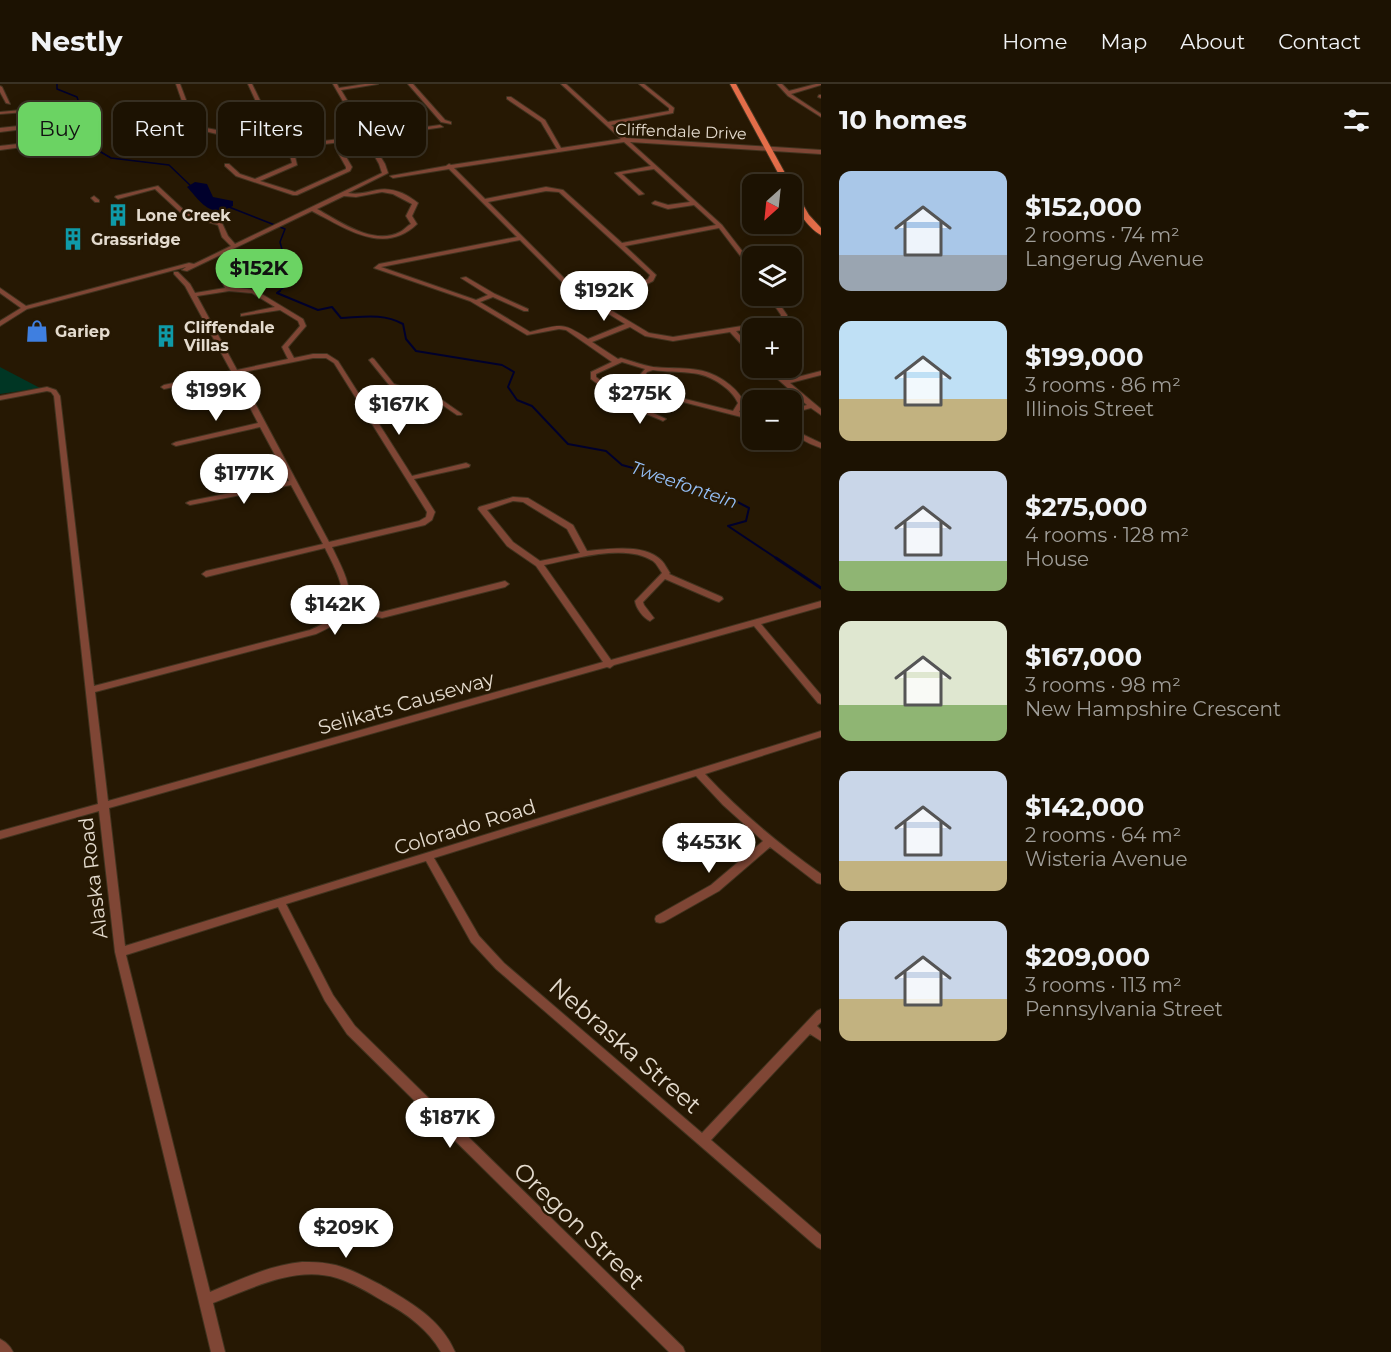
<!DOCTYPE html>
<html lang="en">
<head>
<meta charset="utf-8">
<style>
  :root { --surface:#1c1202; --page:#251b0c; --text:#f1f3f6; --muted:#a09e99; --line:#3a3224; --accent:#6bd363 }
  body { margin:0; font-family:Montserrat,sans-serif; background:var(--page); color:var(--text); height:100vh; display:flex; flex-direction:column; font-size:22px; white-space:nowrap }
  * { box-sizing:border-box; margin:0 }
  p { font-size:20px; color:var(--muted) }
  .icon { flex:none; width:33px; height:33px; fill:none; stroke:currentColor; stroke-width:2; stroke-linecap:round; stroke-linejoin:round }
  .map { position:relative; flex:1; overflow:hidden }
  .drawer { display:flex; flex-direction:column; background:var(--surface); width:570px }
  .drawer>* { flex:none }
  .banner { position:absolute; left:18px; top:18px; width:570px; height:54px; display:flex; gap:12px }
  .needle { width:39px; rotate:207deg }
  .fabs { position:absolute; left:742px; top:90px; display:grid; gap:12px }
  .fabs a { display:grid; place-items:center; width:60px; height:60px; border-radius:12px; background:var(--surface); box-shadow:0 3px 15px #0003,0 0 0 2px var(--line); font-size:30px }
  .price { position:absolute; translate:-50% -51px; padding:0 14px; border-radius:21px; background:#fff; color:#222; font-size:20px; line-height:39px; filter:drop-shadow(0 2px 3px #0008) }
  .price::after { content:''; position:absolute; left:50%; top:36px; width:18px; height:14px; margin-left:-9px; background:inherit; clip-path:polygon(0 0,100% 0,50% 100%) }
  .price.active { background:var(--accent); color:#111 }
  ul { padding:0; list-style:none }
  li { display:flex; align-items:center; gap:18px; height:150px; padding:0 18px }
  li span { display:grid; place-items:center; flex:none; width:168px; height:120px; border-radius:12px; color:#555 }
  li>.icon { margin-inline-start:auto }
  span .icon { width:72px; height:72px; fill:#fffc; stroke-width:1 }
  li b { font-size:26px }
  h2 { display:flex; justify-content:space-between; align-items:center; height:72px; padding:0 18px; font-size:26px }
  .chip { padding:0 21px; border-radius:12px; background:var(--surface); box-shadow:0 3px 15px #0003,0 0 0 2px var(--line); font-size:21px; line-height:54px }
  .chip.active { background:var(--accent); color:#111 }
  header { display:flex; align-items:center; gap:36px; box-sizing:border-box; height:84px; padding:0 30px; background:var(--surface); border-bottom:2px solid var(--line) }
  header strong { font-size:28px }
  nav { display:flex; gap:33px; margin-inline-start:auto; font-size:21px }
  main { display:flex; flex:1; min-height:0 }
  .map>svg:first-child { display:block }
  .green { fill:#003624 }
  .water { fill:#00002c }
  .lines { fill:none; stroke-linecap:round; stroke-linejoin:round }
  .stream-far2 { stroke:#00002c; stroke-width:1.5 }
  .stream-far1 { stroke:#00002c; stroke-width:2 }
  .stream { stroke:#00002c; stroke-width:3 }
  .minor-casing { stroke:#41331f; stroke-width:2 }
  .major-casing { stroke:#41331f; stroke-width:2 }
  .minor { fill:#7f4635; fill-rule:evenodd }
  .major { fill:#e46d49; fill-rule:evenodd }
  .labels { text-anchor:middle; stroke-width:5; stroke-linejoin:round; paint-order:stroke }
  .far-street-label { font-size:16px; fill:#e4dbce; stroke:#261803 }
  .far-poi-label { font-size:16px; font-weight:bold; fill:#e4dbce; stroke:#261803; text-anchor:start }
  .far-water-label { font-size:18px; font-style:italic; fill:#96c1f9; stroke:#261803 }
  .street-label { font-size:20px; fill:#e4dbce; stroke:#261803 }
  .near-street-label { font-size:24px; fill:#e4dbce; stroke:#261803 }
</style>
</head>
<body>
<header>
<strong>Nestly</strong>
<nav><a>Home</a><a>Map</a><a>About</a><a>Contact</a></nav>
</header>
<main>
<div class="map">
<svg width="821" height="1268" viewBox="0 0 821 1268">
  <rect width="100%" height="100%" fill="#261803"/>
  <!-- green -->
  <path class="green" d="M 0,283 L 40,304 L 0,310 Z"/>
  <!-- water -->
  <path class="water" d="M 195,98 L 207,100 L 213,113 L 233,117 L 233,122 C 210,135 201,118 187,103 Z"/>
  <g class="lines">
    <!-- stream-far2 -->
    <g class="stream-far2">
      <path d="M 57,0 L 57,5 L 77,13 L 94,64 L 111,74 L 169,81 L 192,103"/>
      <path d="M 229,123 L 285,145 L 280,158 L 291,198 L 278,208"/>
    </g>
    <!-- stream-far1 -->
    <path class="stream-far1" d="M 280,207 L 277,209 L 318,226 L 332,223 L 341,234 C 363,233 383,229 403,240 L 406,255 L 416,267 L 502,281 L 514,288 L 508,303 L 517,316 L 532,322 L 568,360 L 606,367 L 622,381 L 677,396 L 697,406 L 724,411 L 749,424 L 746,437 L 728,442 L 779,476"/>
    <!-- stream -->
    <path class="stream" d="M 776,474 L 821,504"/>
    <!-- minor casing -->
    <g class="minor-casing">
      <g id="minor">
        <path d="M 176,0 L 180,0 L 196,42 L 242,51 L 264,35 L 248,0 L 252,0 L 269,35 L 247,52 L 292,61 L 363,52 L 333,0 L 337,0 L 339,4 L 365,0 L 378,0 L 341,6 L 368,51 L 440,41 L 443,43 L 369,54 L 385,80 L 388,89 L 348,109 C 359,111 367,108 377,106 C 392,103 407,110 418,119 L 412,132 L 417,140 C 384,172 345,144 312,127 L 187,187 L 182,186 L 186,183 L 27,225 L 0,242 L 0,237 L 21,224 L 0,209 L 0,204 L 26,222 L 189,179 L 194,180 L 231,162 L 222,153 L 218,141 L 182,130 L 155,105 L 118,115 L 115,113 L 116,112 L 158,102 L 186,128 L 222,139 L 228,152 L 235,160 L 382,89 L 379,80 L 365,55 L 293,64 L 297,81 L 260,97 L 295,108 L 346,85 L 346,83 L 337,67 L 342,66 L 352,83 L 350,87 L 297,111 L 293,111 L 236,92 L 225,82 L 225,80 L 229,80 L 240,90 L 255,95 L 292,79 L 288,64 L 244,55 L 242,56 L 192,44 L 184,23 L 151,26 L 151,24 L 153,24 L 183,20 ZM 382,108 L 393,110 L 412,120 L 406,132 L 411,140 C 407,142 404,146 400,148 C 373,162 339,137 317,125 L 344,112 L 356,113 Z"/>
        <path d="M 408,0 L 413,0 L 445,36 L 451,38 L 451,40 L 441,38 Z"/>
        <path d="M 561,0 L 566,0 L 608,38 L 669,27 L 669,24 L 639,0 L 644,0 L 674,24 L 673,29 L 611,41 L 626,54 L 821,66 L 821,70 L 630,58 L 722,141 L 753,181 L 753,187 L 751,186 L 719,144 L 625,162 L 656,191 L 653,197 L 604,222 L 649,249 L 673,253 L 774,237 L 781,234 L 781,231 L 768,212 L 774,212 L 787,231 L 787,235 L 776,241 L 736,247 L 753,266 L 753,272 L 751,271 L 730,248 L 673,257 L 645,252 L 630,243 L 592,258 L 618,275 L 621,274 C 632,277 642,281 653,283 C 683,286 704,280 730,301 C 736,306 741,311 744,319 L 739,328 L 753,332 L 753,336 L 683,318 L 682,317 L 685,315 L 733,327 L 738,319 C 734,311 729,306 722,301 C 700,284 679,290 653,286 L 647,288 L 641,297 L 643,310 L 634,320 L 666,335 L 663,337 L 661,336 L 627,322 L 591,295 L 591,288 L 612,278 L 566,246 L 559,245 L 527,251 L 470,217 L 374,184 L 379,180 L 517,153 L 449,85 L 393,94 L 390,92 L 446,82 L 449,80 L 451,81 L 557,65 L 541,38 L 507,15 L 507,13 L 511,13 L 545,36 L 561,64 L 621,55 ZM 624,58 L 651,82 L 615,89 L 639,111 L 644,110 L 622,90 L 654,85 L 690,118 L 668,121 L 655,117 L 652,119 L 653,120 L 668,125 L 694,121 L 716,141 L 622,159 L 563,106 L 546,103 L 485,115 L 454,84 ZM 546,107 L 559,108 L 650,191 L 648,195 L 599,219 L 574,204 L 488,118 ZM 520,156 L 570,206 L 625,240 L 588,255 C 561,237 561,241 530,248 L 480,218 L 493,213 L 524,227 L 528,227 L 528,225 L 495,210 L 466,193 L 461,194 L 488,211 L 476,216 L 381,183 ZM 622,278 L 645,285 L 635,297 L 637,310 L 629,317 L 596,293 L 596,290 Z"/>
        <path d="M 777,0 L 782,0 L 789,7 L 816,0 L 821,0 L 821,1 L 791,10 L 821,30 L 821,33 L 788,12 Z"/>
        <path d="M 0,2 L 2,3 L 10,20 L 6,19 L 0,8 Z"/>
        <path d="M 819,11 L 821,11 L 821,14 L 818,13 Z"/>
        <path d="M 53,23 L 55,24 L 64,53 L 53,59 L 0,66 L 0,62 L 52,56 L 59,51 L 56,41 L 0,48 L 0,44 L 55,38 L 51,26 L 0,30 L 0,28 Z"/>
        <path d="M 94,112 L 99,116 L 99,118 L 95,118 L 91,114 Z"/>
        <path d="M 174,188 L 178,188 L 190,200 L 195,209 L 225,204 L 220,193 L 225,192 L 231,203 L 255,206 L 303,235 L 306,242 L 288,263 L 294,274 L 313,270 L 327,270 L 338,277 L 371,329 L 396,323 L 408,309 L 390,302 L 369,276 L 372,274 L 374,275 L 394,300 L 442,316 L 462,330 L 461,331 L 457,331 L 438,318 L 413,311 L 400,325 L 374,332 L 412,392 L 466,379 L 470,381 L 469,383 L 414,395 L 435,428 L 432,436 L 425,441 L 332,463 C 341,482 352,500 349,521 L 382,528 L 505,497 L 509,500 L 505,503 L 382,534 L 347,526 C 340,539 329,544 316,550 L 95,608 L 108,717 L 603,578 L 536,482 L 507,462 L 478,425 L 479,423 L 513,413 L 528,414 L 573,441 L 587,467 C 608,465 646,459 662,477 C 665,480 667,485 670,489 L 669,490 L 722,513 L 723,515 L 719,518 L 716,517 L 665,495 L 643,518 L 644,521 L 654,534 L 650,537 C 643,534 636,524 635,517 L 662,489 C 659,485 657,480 653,477 C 626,459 573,475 544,481 L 611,576 L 821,517 L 821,523 L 761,540 L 821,611 L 821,620 L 818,619 L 754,542 L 614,581 L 610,584 L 607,583 L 109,724 L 125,862 L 821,647 L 821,653 L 705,690 C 740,728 779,760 821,790 L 821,800 L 817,799 L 770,763 L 719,807 L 664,838 L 660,839 L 656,838 L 655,835 L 656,832 L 711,801 L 763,757 L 723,721 L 696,692 L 434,774 L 479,852 L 504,879 L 702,1049 L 817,927 L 821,925 L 821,938 L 817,942 L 821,946 L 821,957 L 810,950 L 711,1056 L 821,1151 L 821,1165 L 817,1163 L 496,885 L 471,858 L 426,777 L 286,820 L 333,911 L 355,942 L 683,1263 L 685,1268 L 669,1268 L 347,950 L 325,917 L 278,823 L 126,871 L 210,1208 C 239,1196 270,1181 302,1178 C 311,1178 320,1178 330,1180 C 348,1183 365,1193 381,1201 C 410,1218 441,1235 455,1268 L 441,1268 C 428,1245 406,1229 383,1217 C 368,1208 353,1199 337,1194 C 295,1181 251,1205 213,1219 L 225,1268 L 211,1268 L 115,868 L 99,727 L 0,755 L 0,747 L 98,720 L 54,312 L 51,308 L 47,307 L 0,316 L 0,312 L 47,303 L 56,306 L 60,312 L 94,602 L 310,546 C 319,542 328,538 335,531 C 353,513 334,483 325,464 L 206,493 L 202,490 L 206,487 L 323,460 L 291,401 L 190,421 L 186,419 L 190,417 L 289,397 L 260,343 L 176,362 L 172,360 L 176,358 L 258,339 L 233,291 L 164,305 L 161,303 L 164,301 L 231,287 L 185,202 L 174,190 ZM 229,207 L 252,209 L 275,223 L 241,230 L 241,232 L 280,226 L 298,237 L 300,242 L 282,263 L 288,275 L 237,286 L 197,212 ZM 313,274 L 326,274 L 334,279 L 427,428 L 426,433 L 419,437 L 329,458 L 239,289 ZM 513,417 L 523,418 L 567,445 L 580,469 L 540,477 L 513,458 L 487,426 Z"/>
        <path d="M 765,284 L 771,284 L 786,296 L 821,287 L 821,291 L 790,299 L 821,325 L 821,331 L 811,324 L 792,329 L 792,325 L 807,321 Z"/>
        <path d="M 792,336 L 794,337 L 804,351 L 821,359 L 821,364 C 807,359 792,353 792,336 Z"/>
        <path d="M 0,1255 C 6,1258 10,1262 13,1268 L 0,1268 Z"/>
      </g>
    </g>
    <!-- major casing -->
    <g class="major-casing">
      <g id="major">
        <path d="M 730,0 L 736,0 L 791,100 L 784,100 Z"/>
        <path d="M 792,107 L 795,107 L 809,131 L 821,144 L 821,151 C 808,144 792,122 792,107 Z"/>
      </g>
    </g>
    <!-- minor -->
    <use href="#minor" class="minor"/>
    <!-- major -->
    <use href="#major" class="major"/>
  </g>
  <!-- icons -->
  <defs>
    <g id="building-bare" transform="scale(1.8)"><path d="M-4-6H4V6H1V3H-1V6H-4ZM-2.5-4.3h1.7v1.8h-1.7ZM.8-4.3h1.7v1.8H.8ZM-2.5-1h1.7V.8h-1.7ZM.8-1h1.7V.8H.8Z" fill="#0f9aa8" stroke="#261803" stroke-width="2.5" paint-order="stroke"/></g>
    <g id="shop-bare" transform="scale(1.8)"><path d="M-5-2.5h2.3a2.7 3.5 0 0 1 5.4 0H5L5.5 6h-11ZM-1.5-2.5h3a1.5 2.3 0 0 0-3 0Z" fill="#3f7fe0" stroke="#261803" stroke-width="2.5" paint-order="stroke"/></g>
  </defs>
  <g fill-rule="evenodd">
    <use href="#building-bare" x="118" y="131"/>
    <use href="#building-bare" x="73" y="155"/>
    <use href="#shop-bare" x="37" y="247"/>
    <use href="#building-bare" x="166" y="252"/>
  </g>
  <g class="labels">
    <!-- far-street labels -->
    <g class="far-street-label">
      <text transform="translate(681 47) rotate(2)" y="6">Cliffendale Drive</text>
    </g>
    <!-- far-poi labels -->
    <g class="far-poi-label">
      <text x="136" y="137">Lone Creek</text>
      <text x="91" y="161">Grassridge</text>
      <text x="184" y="249">Cliffendale<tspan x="184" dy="18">Villas</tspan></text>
      <text x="55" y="253">Gariep</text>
    </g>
    <!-- far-water labels -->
    <g class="far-water-label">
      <text transform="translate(684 401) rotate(19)" y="6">Tweefontein</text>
    </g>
    <!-- street labels -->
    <g class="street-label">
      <text transform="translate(406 619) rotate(-16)" y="7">Selikats Causeway</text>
      <text transform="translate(465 743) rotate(-17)" y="7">Colorado Road</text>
      <text transform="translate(93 794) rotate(-97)" y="7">Alaska Road</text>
    </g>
    <!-- near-street labels -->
    <g class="near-street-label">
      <text transform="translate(625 962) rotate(41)" y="8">Nebraska Street</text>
      <text transform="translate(579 1142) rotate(44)" y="8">Oregon Street</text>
    </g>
  </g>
</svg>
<div class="fabs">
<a><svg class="needle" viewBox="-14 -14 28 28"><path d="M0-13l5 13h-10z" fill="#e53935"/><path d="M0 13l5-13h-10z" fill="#a09e99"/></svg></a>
<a><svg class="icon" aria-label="layers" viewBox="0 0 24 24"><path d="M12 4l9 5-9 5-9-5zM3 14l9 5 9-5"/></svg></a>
<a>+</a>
<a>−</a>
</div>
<b class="price active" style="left:259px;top:216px">$152K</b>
<b class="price" style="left:604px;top:238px">$192K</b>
<b class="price" style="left:216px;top:338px">$199K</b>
<b class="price" style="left:640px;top:341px">$275K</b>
<b class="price" style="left:399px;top:352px">$167K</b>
<b class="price" style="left:244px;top:421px">$177K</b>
<b class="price" style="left:335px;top:552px">$142K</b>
<b class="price" style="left:709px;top:790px">$453K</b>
<b class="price" style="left:450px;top:1065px">$187K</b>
<b class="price" style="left:346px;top:1175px">$209K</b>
<div class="banner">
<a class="chip active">Buy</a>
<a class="chip">Rent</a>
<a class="chip">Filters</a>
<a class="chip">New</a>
</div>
</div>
<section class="drawer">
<h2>10 homes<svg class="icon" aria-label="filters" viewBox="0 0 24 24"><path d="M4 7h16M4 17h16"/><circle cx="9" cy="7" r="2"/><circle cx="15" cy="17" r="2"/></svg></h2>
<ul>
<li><span style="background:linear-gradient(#a9c7e8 70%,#9aa5b1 0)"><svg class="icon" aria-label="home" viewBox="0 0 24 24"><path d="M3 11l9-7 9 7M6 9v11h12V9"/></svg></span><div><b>$152,000</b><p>2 rooms · 74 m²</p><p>Langerug Avenue</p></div></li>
<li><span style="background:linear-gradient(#bfe0f5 65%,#c2b280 0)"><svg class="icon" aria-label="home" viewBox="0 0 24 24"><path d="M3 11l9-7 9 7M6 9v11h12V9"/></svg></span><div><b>$199,000</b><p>3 rooms · 86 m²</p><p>Illinois Street</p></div></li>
<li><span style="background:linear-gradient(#c9d6e8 75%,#8fb573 0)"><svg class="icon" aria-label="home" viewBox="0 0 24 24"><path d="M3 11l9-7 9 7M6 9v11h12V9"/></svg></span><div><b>$275,000</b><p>4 rooms · 128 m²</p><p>House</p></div></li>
<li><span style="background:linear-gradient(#dfe7d0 70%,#8fb573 0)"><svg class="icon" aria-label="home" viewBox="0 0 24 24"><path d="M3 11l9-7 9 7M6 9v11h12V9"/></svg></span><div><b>$167,000</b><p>3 rooms · 98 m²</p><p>New Hampshire Crescent</p></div></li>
<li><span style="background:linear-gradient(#c9d6e8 75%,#c2b280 0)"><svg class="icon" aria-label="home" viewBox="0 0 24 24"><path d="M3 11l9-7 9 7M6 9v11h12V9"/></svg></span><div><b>$142,000</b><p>2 rooms · 64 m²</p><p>Wisteria Avenue</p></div></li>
<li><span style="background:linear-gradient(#c9d6e8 65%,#c2b280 0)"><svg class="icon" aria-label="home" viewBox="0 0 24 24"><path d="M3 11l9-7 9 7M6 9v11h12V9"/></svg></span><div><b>$209,000</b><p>3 rooms · 113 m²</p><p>Pennsylvania Street</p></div></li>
</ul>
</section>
</main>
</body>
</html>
